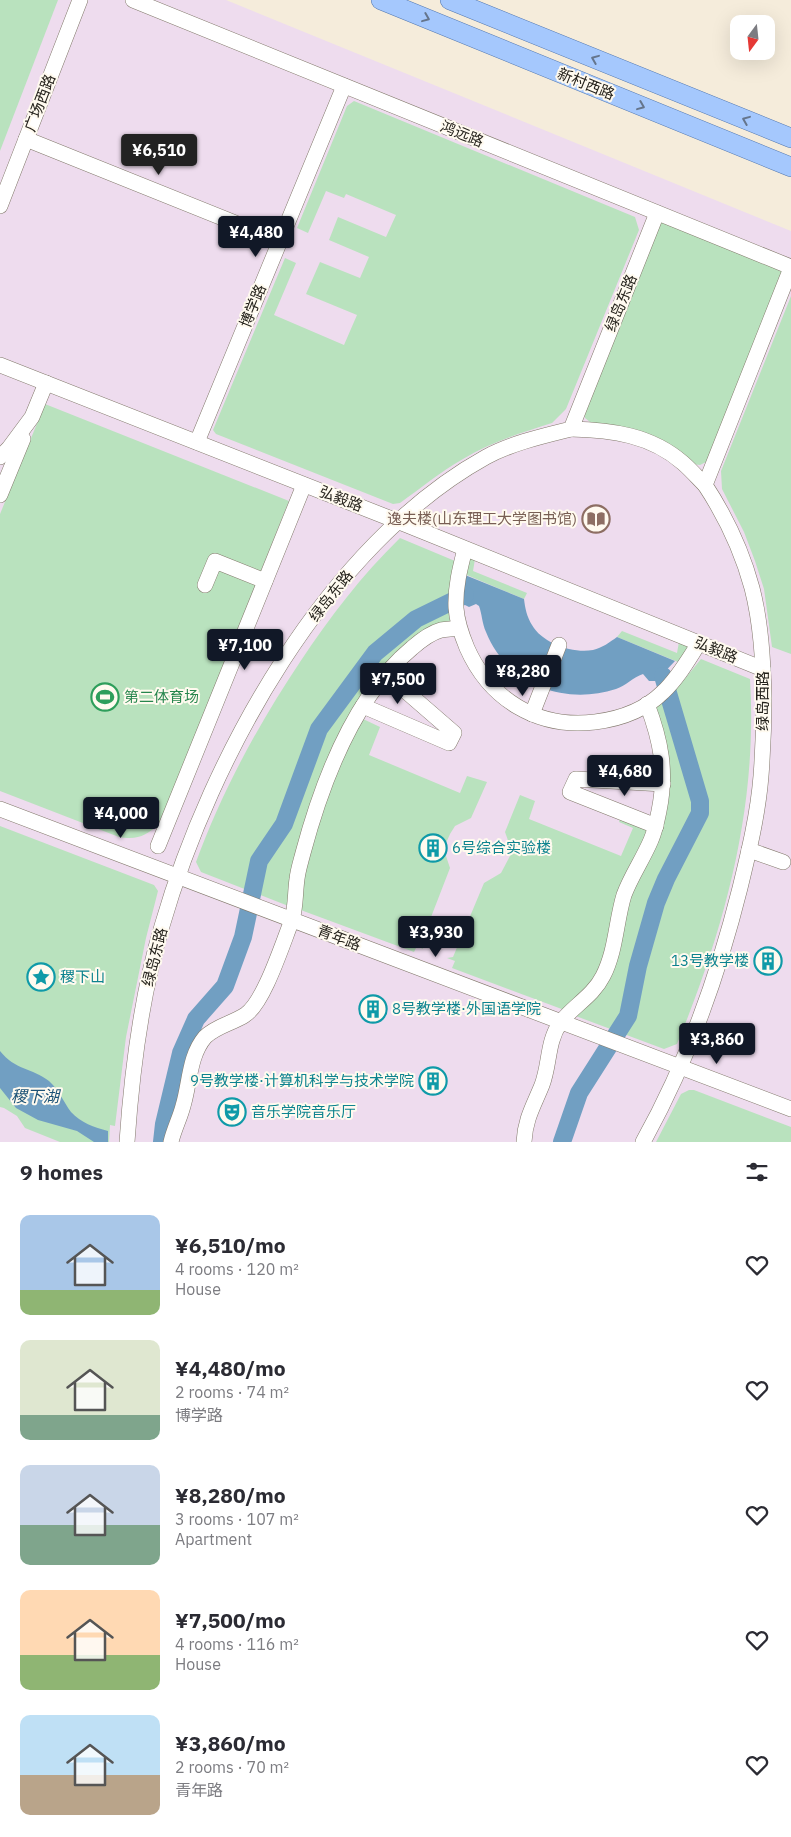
<!DOCTYPE html>
<html lang="en">
<head>
<meta charset="utf-8">
<style>
  :root { --surface:#fff; --page:#f7f7f7; --text:#2b2b33; --muted:#7c7c81; --accent:#111827 }
  body { margin:0; font-family:"IBM Plex Sans","Noto Sans SC",sans-serif; background:var(--page); color:var(--text); height:100vh; display:flex; flex-direction:column; font-size:19px; white-space:nowrap }
  * { box-sizing:border-box; margin:0 }
  p { font-size:16px; color:var(--muted) }
  .icon { flex:none; width:28px; height:28px; fill:none; stroke:currentColor; stroke-width:2; stroke-linecap:round; stroke-linejoin:round }
  .map { position:relative; height:1142px; overflow:hidden }
  .drawer { display:flex; flex-direction:column; background:var(--surface); flex:1 }
  .drawer>* { flex:none }
  .needle { width:32px; rotate:195deg }
  .buttons { position:absolute; left:730px; top:15px; display:grid; gap:10px }
  .buttons a { display:grid; place-items:center; width:45px; height:45px; border-radius:10px; background:var(--surface); box-shadow:0 5px 20px #0002; font-size:25px }
  .price { position:absolute; translate:-50% -42px; padding:0 11px; border-radius:5px; background:var(--accent); color:#fff; font-size:16px; line-height:32px; filter:drop-shadow(0 1px 2px #0008) }
  .price::after { content:''; position:absolute; left:50%; top:30px; width:15px; height:11px; margin-left:-8px; background:inherit; clip-path:polygon(0 0,100% 0,50% 100%) }
  .price.selected { background:#222; color:#fff }
  ul { padding:0; list-style:none }
  li { display:flex; align-items:center; gap:15px; height:125px; padding:0 20px }
  li span { display:grid; place-items:center; flex:none; width:140px; height:100px; border-radius:10px; color:#555 }
  li>.icon { margin-inline-start:auto }
  span .icon { width:60px; height:60px; fill:#fffc; stroke-width:1 }
  li b { font-size:21px }
  h2 { display:flex; justify-content:space-between; align-items:center; height:60px; padding:0 20px; font-size:21px }
  .map>svg:first-child { display:block }
  .education { fill:#eedcee }
  .green { fill:#b9e2be }
  .water { fill:#719fc2 }
  .lines { fill:none; stroke-linecap:round; stroke-linejoin:round }
  .river { stroke:#719fc2; stroke-width:18 }
  .minor-casing { stroke:#82796b; stroke-width:16 }
  .major-casing { stroke:#5176ae; stroke-width:20 }
  .minor { stroke:#fff; stroke-width:15 }
  .major { stroke:#a5c8fd; stroke-width:19 }
  .oneway { stroke:#65758c }
  .labels { text-anchor:middle; stroke-width:4; stroke-linejoin:round; paint-order:stroke }
  .street-label { font-size:15px; fill:#25221c; stroke:#fffaef }
  .education-label { font-size:15px; fill:#785e54; stroke:#fffaef; text-anchor:end }
  .leisure-label { font-size:15px; fill:#27864d; stroke:#fffaef; text-anchor:start }
  .culture-label { font-size:15px; fill:#0d838f; stroke:#fffaef; text-anchor:start }
  .water-label { font-size:16px; font-style:italic; fill:#1c5276; stroke:#fffaef }
</style>
</head>
<body>
<div class="map">
<svg width="791" height="1142" viewBox="0 0 791 1142">
  <rect width="100%" height="100%" fill="#f5ecdb"/>
  <!-- education -->
  <path class="education" d="M 0,0 L 226,0 L 791,231 L 791,1142 L 0,1142 Z"/>
  <!-- green -->
  <g class="green">
    <path d="M 0,0 L 58,0 L 0,151 Z"/>
    <path d="M 354,101 L 635,217 L 639,230 L 566,409 L 552,423 C 521,433 491,442 463,459 C 440,472 421,488 400,503 L 393,504 L 216,434 L 213,430 L 285,258 L 296,263 L 274,315 L 344,345 L 357,315 L 306,294 L 320,262 L 360,278 L 369,257 L 329,240 L 338,217 L 386,237 L 396,215 L 346,194 L 344,198 L 326,191 L 308,233 L 297,228 L 347,106 Z"/>
    <path d="M 660,221 L 784,271 L 708,461 L 700,465 L 692,464 L 590,422 L 585,418 L 584,410 Z"/>
    <path d="M 791,296 L 791,654 L 772,647 L 764,589 L 755,561 L 744,532 L 722,489 L 721,471 Z"/>
    <path d="M 45,404 L 289,501 L 160,823 C 146,836 138,840 119,837 L 0,791 L 0,514 Z"/>
    <path d="M 400,538 L 455,561 L 449,592 L 450,624 L 414,642 L 343,735 L 291,907 L 201,872 L 196,862 C 222,791 258,725 300,662 C 330,617 361,576 400,538 Z"/>
    <path d="M 467,556 L 475,559 L 473,571 L 527,593 L 524,599 L 462,573 Z"/>
    <path d="M 622,631 L 677,653 L 679,642 L 689,646 L 678,662 L 617,637 Z"/>
    <path d="M 701,659 L 750,679 C 758,806 725,928 677,1044 L 664,1049 L 573,1015 L 592,998 L 665,806 L 651,711 L 679,686 Z"/>
    <path d="M 361,718 L 380,727 L 369,755 L 460,793 L 467,776 L 487,782 L 471,818 L 455,826 L 450,834 L 446,843 L 445,853 L 450,868 L 421,943 L 423,949 L 417,946 L 414,952 L 298,909 L 300,881 L 324,796 Z"/>
    <path d="M 520,795 L 535,801 L 529,819 L 621,856 L 633,828 L 619,822 L 621,817 L 652,830 L 596,982 L 567,1011 L 452,968 L 455,961 L 447,958 L 453,957 L 484,883 L 501,873 L 510,856 L 510,846 L 505,832 Z"/>
    <path d="M 0,826 L 154,885 L 158,891 L 146,938 L 126,1037 L 115,1126 L 110,1125 L 109,1142 L 60,1142 L 25,1128 L 17,1116 L 4,1108 L 0,1107 Z"/>
    <path d="M 689,1090 L 694,1090 L 791,1127 L 791,1142 L 656,1142 L 681,1094 Z"/>
  </g>
  <!-- water -->
  <g class="water">
    <path d="M 465,575 L 524,599 C 525,608 527,617 532,625 C 542,643 573,654 593,650 C 602,648 610,642 617,637 L 675,661 L 656,681 L 649,681 L 643,674 C 633,677 626,686 616,689 C 563,706 507,684 486,632 C 482,623 482,614 479,606 L 476,604 L 469,607 L 465,605 Z"/>
    <path d="M 0,1051 C 15,1070 32,1068 49,1081 C 59,1090 63,1101 71,1112 C 81,1123 94,1127 108,1131 L 108,1142 L 94,1142 L 77,1131 L 38,1120 L 16,1108 L 0,1088 Z"/>
  </g>
  <g class="lines">
    <!-- river -->
    <g class="river">
      <path d="M 162,1142 L 164,1124 L 181,1053 L 196,1019 L 225,986 L 243,937 L 259,861 L 284,824 L 319,729 L 375,653 L 416,619 L 465,595"/>
      <path d="M 562,1142 L 579,1093 L 628,1016 L 638,966 L 656,903 L 666,879 L 700,813 L 700,801 L 663,676"/>
    </g>
    <!-- minor casing -->
    <g class="minor-casing">
      <g id="minor">
        <path d="M 133,0 L 791,267"/>
        <path d="M 26,139 L 280,241"/>
        <path d="M 0,206 L 80,0"/>
        <path d="M 0,365 L 407,525 L 763,669"/>
        <path d="M 571,429 C 612,430 651,435 683,463 C 691,470 698,478 705,485"/>
        <path d="M 197,442 L 344,86"/>
        <path d="M 0,457 L 9,448 L 32,417 L 46,383"/>
        <path d="M 0,495 L 23,439"/>
        <path d="M 465,549 C 460,568 455,588 456,608 C 457,622 462,636 467,648 C 490,700 538,729 595,722 C 619,719 645,710 663,692 C 678,678 688,660 699,643"/>
        <path d="M 205,585 L 215,561 L 265,581"/>
        <path d="M 363,706 L 449,743 L 454,733 L 386,674"/>
        <path d="M 532,714 L 559,645"/>
        <path d="M 0,809 L 791,1109"/>
        <path d="M 656,826 L 570,792 L 576,779 L 663,784"/>
        <path d="M 158,846 L 304,485"/>
        <path d="M 749,850 L 783,862"/>
        <path d="M 127,1142 C 132,1069 141,996 162,926 C 211,756 327,545 486,457 C 512,443 543,436 571,429 L 657,213"/>
        <path d="M 171,1142 C 174,1129 180,1118 183,1106 C 190,1083 189,1056 205,1037 C 216,1026 233,1023 245,1015 C 264,1003 283,942 292,920 C 296,906 295,893 297,879 C 298,870 301,861 303,853 C 322,782 354,696 412,648 C 420,641 430,633 441,630 C 447,629 453,629 459,628"/>
        <path d="M 524,1142 C 525,1119 534,1105 542,1085 C 550,1064 547,1042 560,1023 C 573,1006 593,996 603,976 C 616,951 616,921 624,895 C 631,876 643,859 651,840 C 655,831 657,821 659,811 C 667,771 661,741 647,704"/>
        <path d="M 643,1142 C 687,1063 718,976 740,888 C 749,851 758,814 761,776 C 763,750 764,723 764,697 C 763,660 761,623 752,588 C 742,551 726,517 705,485 L 791,268"/>
      </g>
    </g>
    <!-- major casing -->
    <g class="major-casing">
      <g id="major">
        <path d="M 381,0 L 791,167"/>
        <path d="M 450,0 L 791,138"/>
      </g>
    </g>
    <!-- minor -->
    <use href="#minor" class="minor"/>
    <!-- major -->
    <use href="#major" class="major"/>
  </g>
  <!-- one-way arrows -->
  <defs><path id="oneway-chevron" d="M-2-3.5L2.5 0L-2 3.5" fill="none" stroke-width="1.6" stroke-linecap="round" stroke-linejoin="round" transform="scale(1.25)"/></defs>
  <g class="oneway">
    <use href="#oneway-chevron" transform="translate(426 18) rotate(22)"/>
    <use href="#oneway-chevron" transform="translate(595 59) rotate(-158)"/>
    <use href="#oneway-chevron" transform="translate(641 106) rotate(22)"/>
    <use href="#oneway-chevron" transform="translate(746 120) rotate(-158)"/>
  </g>
  <!-- icons -->
  <defs>
    <g id="library-ring" transform="scale(1.4375)"><circle r="9.5" fill="#fffaef" stroke="#8d6e63" stroke-width="1.5"/><path d="M-6-4Q-3-5.5-.7-3.5V5Q-3 3-6 4ZM6-4Q3-5.5 .7-3.5V5Q3 3 6 4Z" fill="#8d6e63"/></g>
    <g id="stadium-ring" transform="scale(1.4375)"><circle r="9.5" fill="#fffaef" stroke="#2e9e5b" stroke-width="1.5"/><path d="M0-5a6.5 5 0 1 0 0 10a6.5 5 0 1 0 0-10ZM-3.5-1.8h7v3.6h-7Z" fill="#2e9e5b"/></g>
    <g id="building-ring" transform="scale(1.4375)"><circle r="9.5" fill="#fffaef" stroke="#0f9aa8" stroke-width="1.5"/><path d="M-4-6H4V6H1V3H-1V6H-4ZM-2.5-4.3h1.7v1.8h-1.7ZM.8-4.3h1.7v1.8H.8ZM-2.5-1h1.7V.8h-1.7ZM.8-1h1.7V.8H.8Z" fill="#0f9aa8"/></g>
    <g id="sight-ring" transform="scale(1.4375)"><circle r="9.5" fill="#fffaef" stroke="#0f9aa8" stroke-width="1.5"/><path d="M0-6L1.8-2.2L6-1.7L2.9 1.2L3.7 5.4L0 3.3L-3.7 5.4L-2.9 1.2L-6-1.7L-1.8-2.2Z" fill="#0f9aa8"/></g>
    <g id="theatre-ring" transform="scale(1.4375)"><circle r="9.5" fill="#fffaef" stroke="#0f9aa8" stroke-width="1.5"/><path d="M-5-5.5Q0-4 5-5.5V0Q5 5 0 6Q-5 5-5 0ZM-3.3-2.5H-1v1.5H-3.3ZM1-2.5H3.3v1.5H1ZM-2.8 1Q0 5.5 2.8 1Z" fill="#0f9aa8"/></g>
  </defs>
  <g fill-rule="evenodd">
    <use href="#library-ring" x="596" y="519"/>
    <use href="#stadium-ring" x="105" y="697"/>
    <use href="#building-ring" x="433" y="848"/>
    <use href="#building-ring" x="768" y="961"/>
    <use href="#sight-ring" x="41" y="977"/>
    <use href="#building-ring" x="373" y="1009"/>
    <use href="#building-ring" x="433" y="1081"/>
    <use href="#theatre-ring" x="232" y="1112"/>
  </g>
  <g class="labels">
    <!-- street labels -->
    <g class="street-label">
      <text transform="translate(586 84) rotate(22)" y="5">新村西路</text>
      <text transform="translate(40 103) rotate(-69)" y="5">广场西路</text>
      <text transform="translate(462 134) rotate(22)" y="5">鸿远路</text>
      <text transform="translate(621 303) rotate(-68)" y="5">绿岛东路</text>
      <text transform="translate(253 306) rotate(-68)" y="5">博学路</text>
      <text transform="translate(341 499) rotate(21)" y="5">弘毅路</text>
      <text transform="translate(331 596) rotate(-52)" y="5">绿岛东路</text>
      <text transform="translate(716 650) rotate(22)" y="5">弘毅路</text>
      <text transform="translate(763 701) rotate(-90)" y="5">绿岛西路</text>
      <text transform="translate(339 938) rotate(21)" y="5">青年路</text>
      <text transform="translate(155 957) rotate(-76)" y="5">绿岛东路</text>
    </g>
    <!-- education labels -->
    <g class="education-label">
      <text x="577" y="524">逸夫楼(山东理工大学图书馆)</text>
    </g>
    <!-- leisure labels -->
    <g class="leisure-label">
      <text x="124" y="702">第二体育场</text>
    </g>
    <!-- culture labels -->
    <g class="culture-label">
      <text x="452" y="853">6号综合实验楼</text>
      <text x="749" y="966" text-anchor="end">13号教学楼</text>
      <text x="60" y="982">稷下山</text>
      <text x="392" y="1014">8号教学楼·外国语学院</text>
      <text x="414" y="1086" text-anchor="end">9号教学楼·计算机科学与技术学院</text>
      <text x="251" y="1117">音乐学院音乐厅</text>
    </g>
    <!-- water labels -->
    <g class="water-label">
      <text x="35" y="1102">稷下湖</text>
    </g>
  </g>
</svg>
<div class="buttons">
<a><svg class="needle" viewBox="-14 -14 28 28"><path d="M0-13l5 13h-10z" fill="#e53935"/><path d="M0 13l5-13h-10z" fill="#7c7c81"/></svg></a>
</div>
<b class="price selected" style="left:159px;top:176px">¥6,510</b>
<b class="price" style="left:256px;top:258px">¥4,480</b>
<b class="price" style="left:245px;top:671px">¥7,100</b>
<b class="price" style="left:523px;top:697px">¥8,280</b>
<b class="price" style="left:398px;top:705px">¥7,500</b>
<b class="price" style="left:625px;top:797px">¥4,680</b>
<b class="price" style="left:121px;top:839px">¥4,000</b>
<b class="price" style="left:436px;top:958px">¥3,930</b>
<b class="price" style="left:717px;top:1065px">¥3,860</b>
</div>
<section class="drawer">
<h2>9 homes<svg class="icon" aria-label="filters" viewBox="0 0 24 24"><path d="M4 7h16M4 17h16"/><circle cx="9" cy="7" r="2"/><circle cx="15" cy="17" r="2"/></svg></h2>
<ul>
<li><span style="background:linear-gradient(#a9c7e8 75%,#8fb573 0)"><svg class="icon" aria-label="home" viewBox="0 0 24 24"><path d="M3 11l9-7 9 7M6 9v11h12V9"/></svg></span><div><b>¥6,510/mo</b><p>4 rooms · 120 m²</p><p>House</p></div><svg class="icon" aria-label="heart" viewBox="0 0 24 24"><path d="M12 20l-8-8c-3-5 5-10 8-4 3-6 11-1 8 4z"/></svg></li>
<li><span style="background:linear-gradient(#dfe7d0 75%,#7fa58c 0)"><svg class="icon" aria-label="home" viewBox="0 0 24 24"><path d="M3 11l9-7 9 7M6 9v11h12V9"/></svg></span><div><b>¥4,480/mo</b><p>2 rooms · 74 m²</p><p>博学路</p></div><svg class="icon" aria-label="heart" viewBox="0 0 24 24"><path d="M12 20l-8-8c-3-5 5-10 8-4 3-6 11-1 8 4z"/></svg></li>
<li><span style="background:linear-gradient(#c9d6e8 60%,#7fa58c 0)"><svg class="icon" aria-label="home" viewBox="0 0 24 24"><path d="M3 11l9-7 9 7M6 9v11h12V9"/></svg></span><div><b>¥8,280/mo</b><p>3 rooms · 107 m²</p><p>Apartment</p></div><svg class="icon" aria-label="heart" viewBox="0 0 24 24"><path d="M12 20l-8-8c-3-5 5-10 8-4 3-6 11-1 8 4z"/></svg></li>
<li><span style="background:linear-gradient(#ffd9b3 65%,#8fb573 0)"><svg class="icon" aria-label="home" viewBox="0 0 24 24"><path d="M3 11l9-7 9 7M6 9v11h12V9"/></svg></span><div><b>¥7,500/mo</b><p>4 rooms · 116 m²</p><p>House</p></div><svg class="icon" aria-label="heart" viewBox="0 0 24 24"><path d="M12 20l-8-8c-3-5 5-10 8-4 3-6 11-1 8 4z"/></svg></li>
<li><span style="background:linear-gradient(#bfe0f5 60%,#b9a48a 0)"><svg class="icon" aria-label="home" viewBox="0 0 24 24"><path d="M3 11l9-7 9 7M6 9v11h12V9"/></svg></span><div><b>¥3,860/mo</b><p>2 rooms · 70 m²</p><p>青年路</p></div><svg class="icon" aria-label="heart" viewBox="0 0 24 24"><path d="M12 20l-8-8c-3-5 5-10 8-4 3-6 11-1 8 4z"/></svg></li>
</ul>
</section>
</body>
</html>
